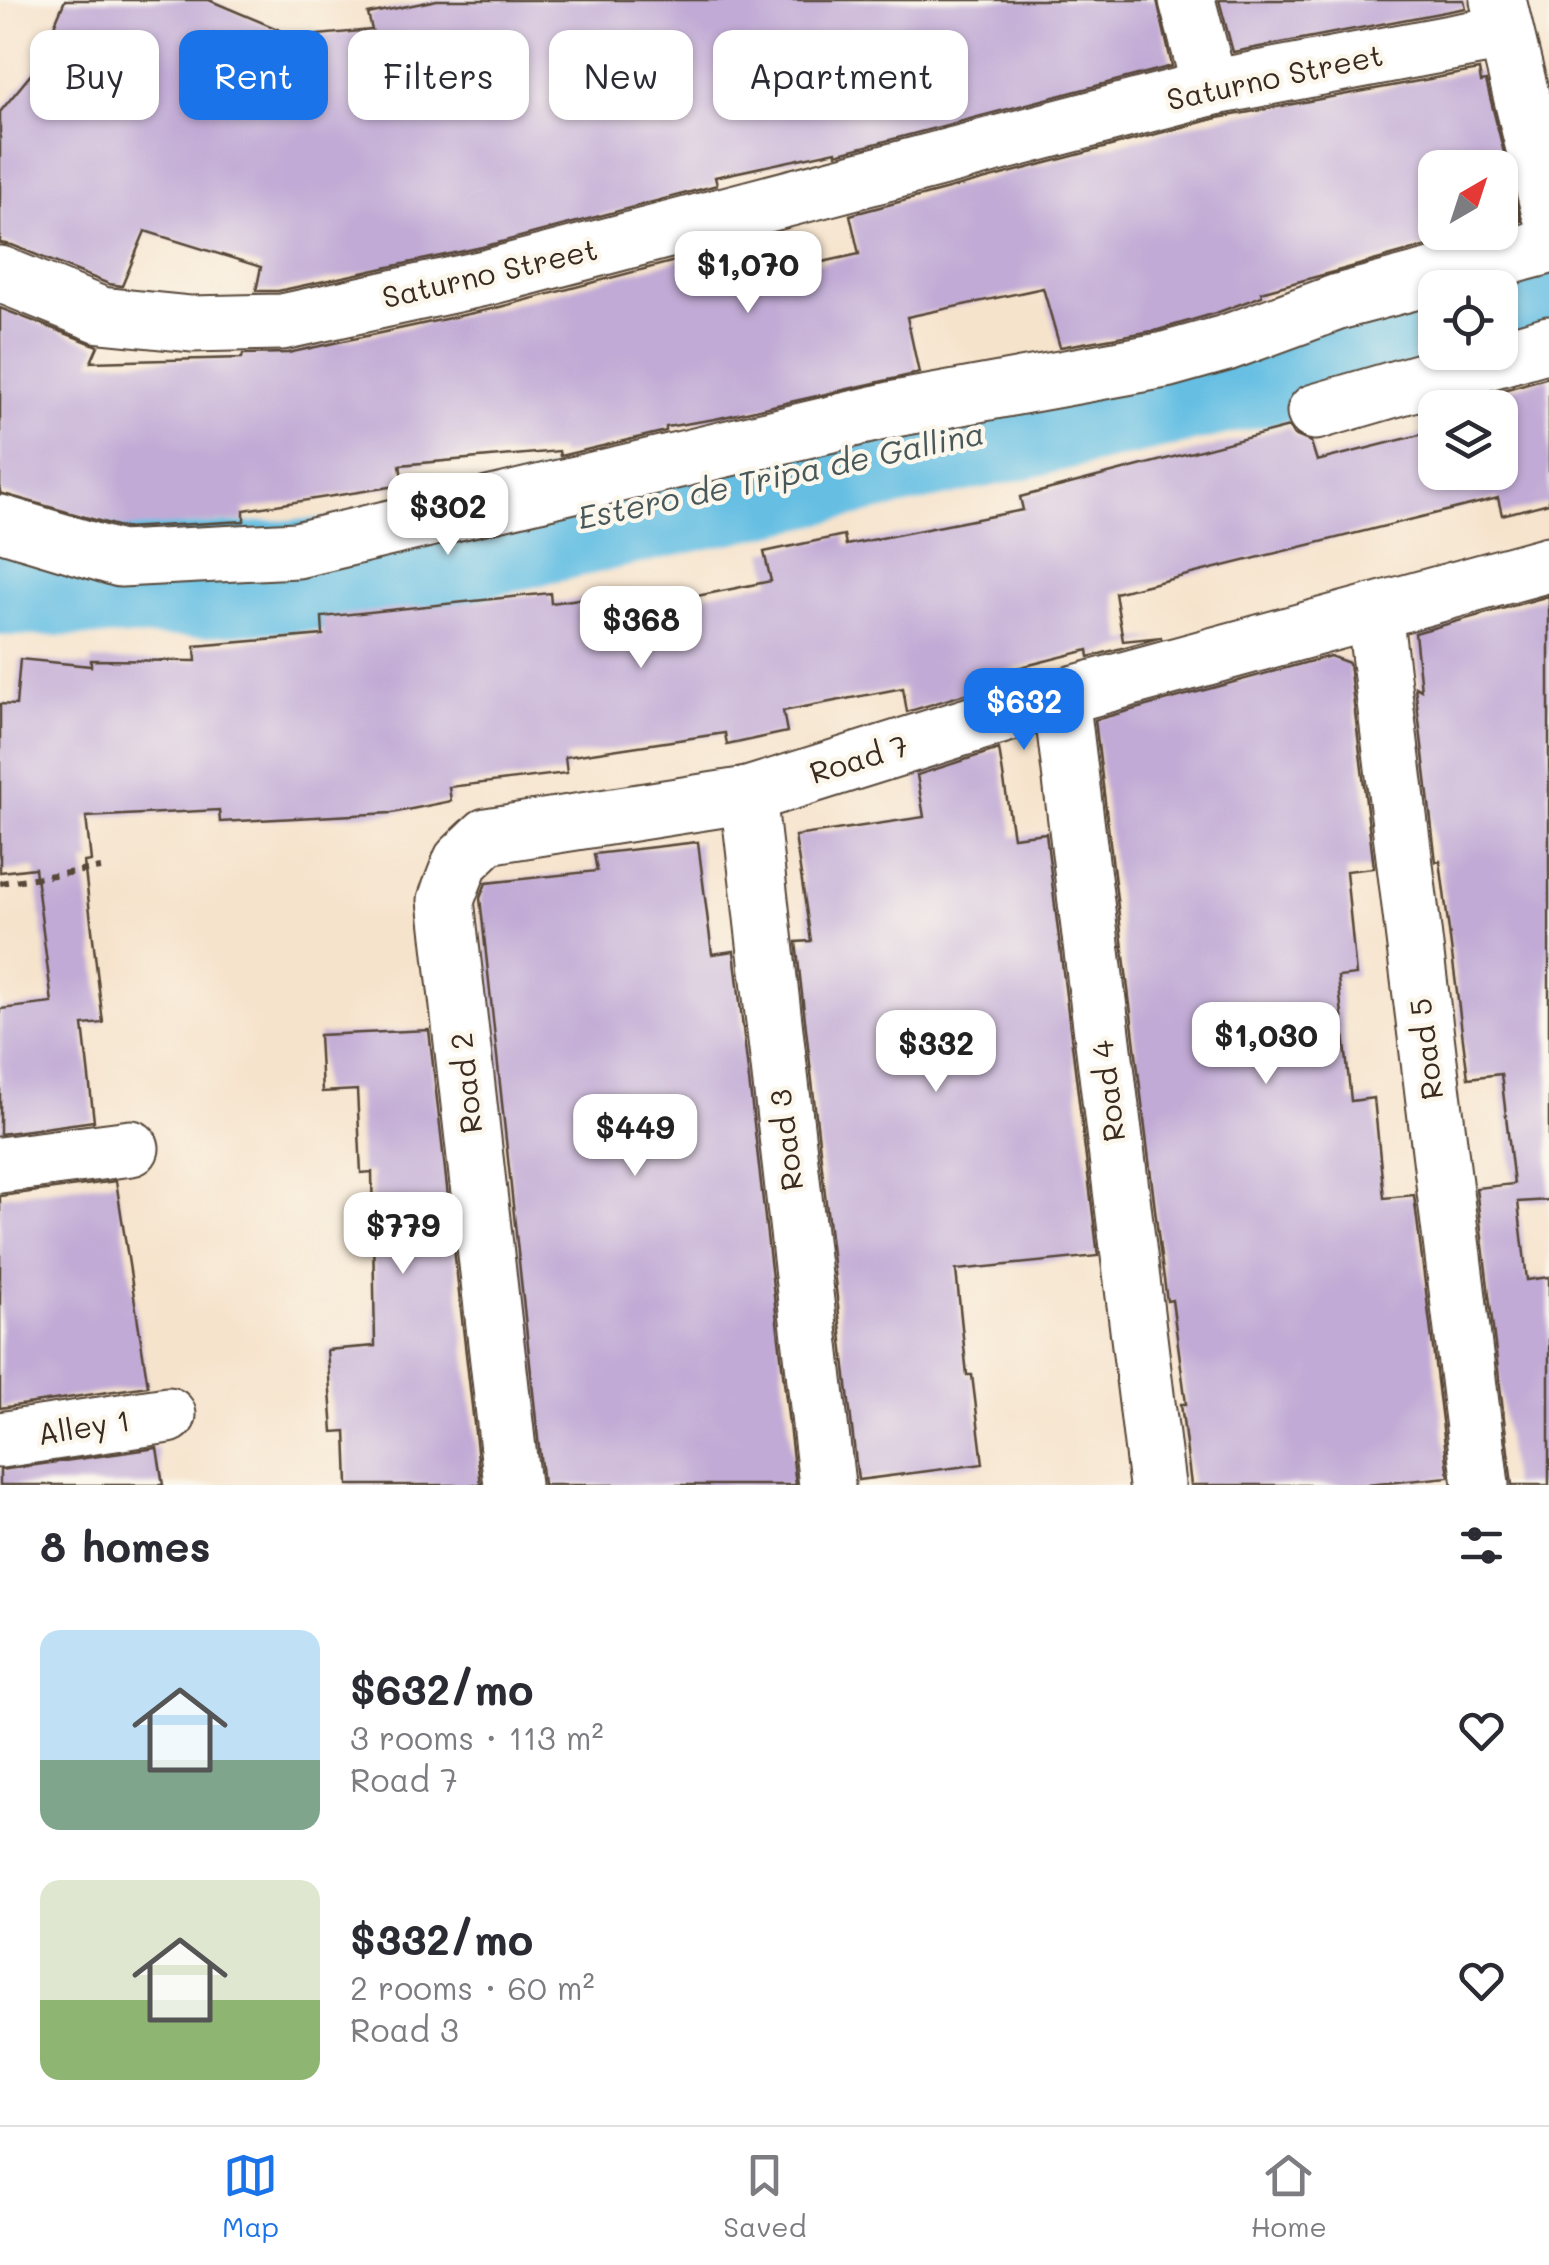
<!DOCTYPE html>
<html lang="en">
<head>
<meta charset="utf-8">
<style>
  :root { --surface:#fff; --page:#f7f7f7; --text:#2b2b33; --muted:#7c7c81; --line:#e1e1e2; --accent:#1a73e8 }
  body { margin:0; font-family:Mali,sans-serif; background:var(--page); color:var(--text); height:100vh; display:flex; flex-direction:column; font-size:38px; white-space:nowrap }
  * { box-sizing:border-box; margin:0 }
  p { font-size:32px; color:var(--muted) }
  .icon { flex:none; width:55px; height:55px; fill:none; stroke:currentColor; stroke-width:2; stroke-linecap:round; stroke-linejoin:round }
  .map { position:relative; height:1485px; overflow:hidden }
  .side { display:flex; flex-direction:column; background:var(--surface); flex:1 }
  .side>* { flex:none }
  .hud { position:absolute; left:30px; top:30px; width:1000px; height:90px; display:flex; gap:20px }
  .needle { width:65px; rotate:39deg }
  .controls { position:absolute; left:1418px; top:150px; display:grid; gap:20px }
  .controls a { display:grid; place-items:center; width:100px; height:100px; border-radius:20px; background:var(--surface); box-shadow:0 2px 8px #0004; font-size:50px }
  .price { position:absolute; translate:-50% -85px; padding:0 22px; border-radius:20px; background:#fff; color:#222; font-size:32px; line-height:65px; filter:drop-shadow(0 2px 5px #0008) }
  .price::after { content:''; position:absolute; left:50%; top:60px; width:30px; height:22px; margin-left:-15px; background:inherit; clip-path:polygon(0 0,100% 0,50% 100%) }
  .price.selected { background:var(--accent); color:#fff }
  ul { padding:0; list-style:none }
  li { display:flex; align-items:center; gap:30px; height:250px; padding:0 40px }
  li span { display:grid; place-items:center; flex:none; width:280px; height:200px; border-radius:20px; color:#555 }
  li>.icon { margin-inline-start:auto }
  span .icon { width:120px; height:120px; fill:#fffc; stroke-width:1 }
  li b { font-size:42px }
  h2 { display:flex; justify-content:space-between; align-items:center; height:120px; padding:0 40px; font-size:42px }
  .pill { padding:0 35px; border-radius:20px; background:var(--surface); box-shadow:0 2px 8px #0004; font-size:35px; line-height:90px }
  .pill.selected { background:var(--accent); color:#fff }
  .tab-bar { display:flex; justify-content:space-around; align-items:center; height:140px; border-top:2px solid var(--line); background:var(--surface); font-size:28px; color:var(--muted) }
  .tab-bar a { display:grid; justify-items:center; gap:5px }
  .tab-bar .selected { color:var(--accent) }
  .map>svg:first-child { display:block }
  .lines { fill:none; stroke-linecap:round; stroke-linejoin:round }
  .river { stroke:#66bfe3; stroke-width:112 }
  .building { fill:#c1aad5 }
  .minor-casing { stroke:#574638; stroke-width:59 }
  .path { stroke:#574638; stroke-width:6; stroke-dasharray:8 8; stroke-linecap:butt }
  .minor { stroke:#fff; stroke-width:55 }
  .labels { text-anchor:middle; stroke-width:9; stroke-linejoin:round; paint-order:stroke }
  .street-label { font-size:30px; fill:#3b2a1e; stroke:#fbf7ec }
  .water-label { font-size:32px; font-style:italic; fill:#485759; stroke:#fbf7ec }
</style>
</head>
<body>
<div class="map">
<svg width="1549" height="1485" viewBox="0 0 1549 1485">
  <rect width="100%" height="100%" fill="#fbf7ec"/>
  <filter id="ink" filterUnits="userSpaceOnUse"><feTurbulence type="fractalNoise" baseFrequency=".01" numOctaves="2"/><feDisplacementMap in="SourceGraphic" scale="20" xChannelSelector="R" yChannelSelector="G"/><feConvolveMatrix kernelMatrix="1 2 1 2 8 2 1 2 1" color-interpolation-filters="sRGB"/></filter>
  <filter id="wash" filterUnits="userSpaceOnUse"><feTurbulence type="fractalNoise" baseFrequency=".0048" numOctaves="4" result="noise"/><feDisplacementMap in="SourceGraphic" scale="40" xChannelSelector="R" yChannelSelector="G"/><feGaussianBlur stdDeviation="2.25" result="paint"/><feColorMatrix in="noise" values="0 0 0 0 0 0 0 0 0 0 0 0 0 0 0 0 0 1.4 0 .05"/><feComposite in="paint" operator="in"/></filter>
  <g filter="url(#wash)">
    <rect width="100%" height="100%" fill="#f6e3cc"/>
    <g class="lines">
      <!-- river -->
      <g class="river">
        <path d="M 1500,299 L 1549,283"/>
        <path d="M 0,576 L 8,580 L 190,581 L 333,574 L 1325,356 L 1435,320"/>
      </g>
    </g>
    <g id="blocks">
      <!-- building -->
      <g class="building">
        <path d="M 65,0 L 209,0 L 296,37 L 372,30 L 368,14 L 437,0 L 1157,0 L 1172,66 L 836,154 L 836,151 L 715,177 L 717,185 L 482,247 L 278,291 L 256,291 L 261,267 L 145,231 L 122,286 L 109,284 L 12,245 L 0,243 L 0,112 L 36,68 Z"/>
        <path d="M 1219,0 L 1464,0 L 1466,8 L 1233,52 Z"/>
        <path d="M 1479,70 L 1481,82 L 1486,81 L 1521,221 L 1500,227 L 1500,168 L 1435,168 L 1435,232 L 1478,232 L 1261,292 L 1262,296 L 1216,313 L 1158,330 L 1060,347 L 1043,288 L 907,317 L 919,373 L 715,419 L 666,427 L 666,431 L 560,456 L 559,451 L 400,465 L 403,485 L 244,510 L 244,521 L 124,528 L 0,493 L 0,308 L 98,346 L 91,362 L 242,358 L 243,354 L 288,353 L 496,308 L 732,246 L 740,280 L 859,254 L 850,215 L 1217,118 Z"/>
        <path d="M 1549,377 L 1549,503 L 1502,515 L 1498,498 L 1115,593 L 1123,641 L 1162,637 L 1089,657 L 1088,650 L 986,676 L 988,687 L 907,712 L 903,688 L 783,711 L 787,732 L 727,745 L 725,733 L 565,757 L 567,773 L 449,787 L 451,801 L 392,813 L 220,822 L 219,810 L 86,817 L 91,861 L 84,862 L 103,1023 L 83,1025 L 94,1121 L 0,1134 L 0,1009 L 52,1003 L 35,868 L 0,872 L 0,704 L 16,705 L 20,659 L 91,666 L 91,660 L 196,661 L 195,646 L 323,635 L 322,617 L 550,593 L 551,603 L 620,593 L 623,611 L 771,581 L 764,552 L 844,535 L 846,545 L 1023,510 L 1020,497 L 1289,427 L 1294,435 L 1311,442 L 1317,461 L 1435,431 L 1435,472 L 1500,472 L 1500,408 L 1474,408 L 1472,399 Z"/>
        <path d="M 1549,596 L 1549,1200 L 1518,1202 L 1527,1280 L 1549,1277 L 1549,1485 L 1512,1485 L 1476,1188 L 1514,1184 L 1501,1074 L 1468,1078 L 1440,861 L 1436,862 L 1415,687 L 1421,690 L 1415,633 Z"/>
        <path d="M 1330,656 L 1349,663 L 1374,868 L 1346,871 L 1356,975 L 1338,977 L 1351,1101 L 1374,1098 L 1384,1198 L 1414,1195 L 1449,1477 L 1367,1485 L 1191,1485 L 1181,1404 L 1186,1404 L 1172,1300 L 1167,1301 L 1160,1250 L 1095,720 Z"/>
        <path d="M 999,749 L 1013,837 L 1046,833 L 1098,1256 L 956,1270 L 967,1375 L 972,1375 L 983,1464 L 858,1480 L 796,942 L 811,941 L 795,836 L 924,817 L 917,775 Z"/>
        <path d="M 698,842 L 712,954 L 734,951 L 796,1485 L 543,1485 L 480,898 L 486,883 L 597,871 L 594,854 Z"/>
        <path d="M 429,1030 L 481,1485 L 348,1485 L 346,1431 L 333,1432 L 327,1350 L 375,1346 L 372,1172 L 361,1173 L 357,1090 L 322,1092 L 319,1035 Z"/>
        <path d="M 116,1181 L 148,1386 L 0,1408 L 0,1196 Z"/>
        <path d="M 157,1448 L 163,1485 L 0,1485 L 0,1470 Z"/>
      </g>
    </g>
  </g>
  <g filter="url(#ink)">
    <use href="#blocks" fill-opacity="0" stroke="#574638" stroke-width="2.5"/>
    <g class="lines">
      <!-- minor casing -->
      <g class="minor-casing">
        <g id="minor">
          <path d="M 1187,0 L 1210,88"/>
          <path d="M 1498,0 L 1549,210"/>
          <path d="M 0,274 L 101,315 L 191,324 L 282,322 L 489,277 L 1210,88 L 1504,33"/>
          <path d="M 1315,412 L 1549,344"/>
          <path d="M 0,523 L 120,559 L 297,550 L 895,409 L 1165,360 L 1226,343 L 1338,302 L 1549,246"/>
          <path d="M 1374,612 L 1481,1485"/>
          <path d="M 1061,697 L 1157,1485"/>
          <path d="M 748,795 L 827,1485"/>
          <path d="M 0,1165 L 131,1148"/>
          <path d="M 0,1440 L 168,1415"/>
          <path d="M 512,1485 L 446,900 L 461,861 L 487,836 L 748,795 L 1061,697 L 1549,564"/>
        </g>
      </g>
      <!-- path -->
      <path class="path" d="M 0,883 L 101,868"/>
      <!-- minor -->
      <use href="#minor" class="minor"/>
    </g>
  </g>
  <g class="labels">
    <!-- street labels -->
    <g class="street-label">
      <text transform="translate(1275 78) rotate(-12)" y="10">Saturno Street</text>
      <text transform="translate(490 274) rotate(-13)" y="10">Saturno Street</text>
      <text transform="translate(859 760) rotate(-17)" y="10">Road 7</text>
      <text transform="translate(1427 1049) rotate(-97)" y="10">Road 5</text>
      <text transform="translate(467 1083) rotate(-96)" y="10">Road 2</text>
      <text transform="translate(1109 1091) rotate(-97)" y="10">Road 4</text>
      <text transform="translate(787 1140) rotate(-97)" y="10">Road 3</text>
      <text transform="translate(84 1428) rotate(-9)" y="10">Alley 1</text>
    </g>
    <!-- water labels -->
    <g class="water-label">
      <text transform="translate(781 476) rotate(-12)" y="11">Estero de Tripa de Gallina</text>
    </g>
  </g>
</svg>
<div class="controls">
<a><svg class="needle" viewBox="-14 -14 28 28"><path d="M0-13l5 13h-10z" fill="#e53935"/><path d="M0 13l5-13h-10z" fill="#7c7c81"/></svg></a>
<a><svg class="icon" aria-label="locate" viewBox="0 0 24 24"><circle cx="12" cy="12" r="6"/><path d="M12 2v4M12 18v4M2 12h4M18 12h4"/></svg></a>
<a><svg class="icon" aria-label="layers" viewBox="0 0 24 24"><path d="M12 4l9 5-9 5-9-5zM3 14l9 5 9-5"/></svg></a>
</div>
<b class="price" style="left:748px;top:316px">$1,070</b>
<b class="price" style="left:448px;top:558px">$302</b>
<b class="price" style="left:641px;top:671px">$368</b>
<b class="price selected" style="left:1024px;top:753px">$632</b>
<b class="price" style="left:1266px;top:1087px">$1,030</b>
<b class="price" style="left:936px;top:1095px">$332</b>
<b class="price" style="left:635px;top:1179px">$449</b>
<b class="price" style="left:403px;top:1277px">$779</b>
<div class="hud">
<a class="pill">Buy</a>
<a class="pill selected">Rent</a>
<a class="pill">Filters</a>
<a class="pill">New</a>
<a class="pill">Apartment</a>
</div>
</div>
<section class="side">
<h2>8 homes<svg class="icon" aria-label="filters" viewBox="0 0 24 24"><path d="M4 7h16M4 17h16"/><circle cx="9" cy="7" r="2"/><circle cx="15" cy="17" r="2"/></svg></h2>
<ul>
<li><span style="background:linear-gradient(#bfe0f5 65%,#7fa58c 0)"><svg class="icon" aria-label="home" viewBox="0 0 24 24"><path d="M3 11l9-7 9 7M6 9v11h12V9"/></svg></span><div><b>$632/mo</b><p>3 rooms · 113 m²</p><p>Road 7</p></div><svg class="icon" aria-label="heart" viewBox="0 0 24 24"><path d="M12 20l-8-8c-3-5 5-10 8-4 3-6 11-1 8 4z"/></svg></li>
<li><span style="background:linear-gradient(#dfe7d0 60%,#8fb573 0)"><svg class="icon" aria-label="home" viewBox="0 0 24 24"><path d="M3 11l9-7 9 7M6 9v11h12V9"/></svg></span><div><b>$332/mo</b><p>2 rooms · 60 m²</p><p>Road 3</p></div><svg class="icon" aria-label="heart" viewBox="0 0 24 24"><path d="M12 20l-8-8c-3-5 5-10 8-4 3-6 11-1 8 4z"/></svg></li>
</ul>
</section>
<nav class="tab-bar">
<a class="selected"><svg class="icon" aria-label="map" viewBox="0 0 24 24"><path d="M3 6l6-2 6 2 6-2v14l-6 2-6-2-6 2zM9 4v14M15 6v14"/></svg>Map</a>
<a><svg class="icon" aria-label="saved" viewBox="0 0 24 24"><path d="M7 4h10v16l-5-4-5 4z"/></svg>Saved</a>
<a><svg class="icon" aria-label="home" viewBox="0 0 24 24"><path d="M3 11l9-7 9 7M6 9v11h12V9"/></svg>Home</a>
</nav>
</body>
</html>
